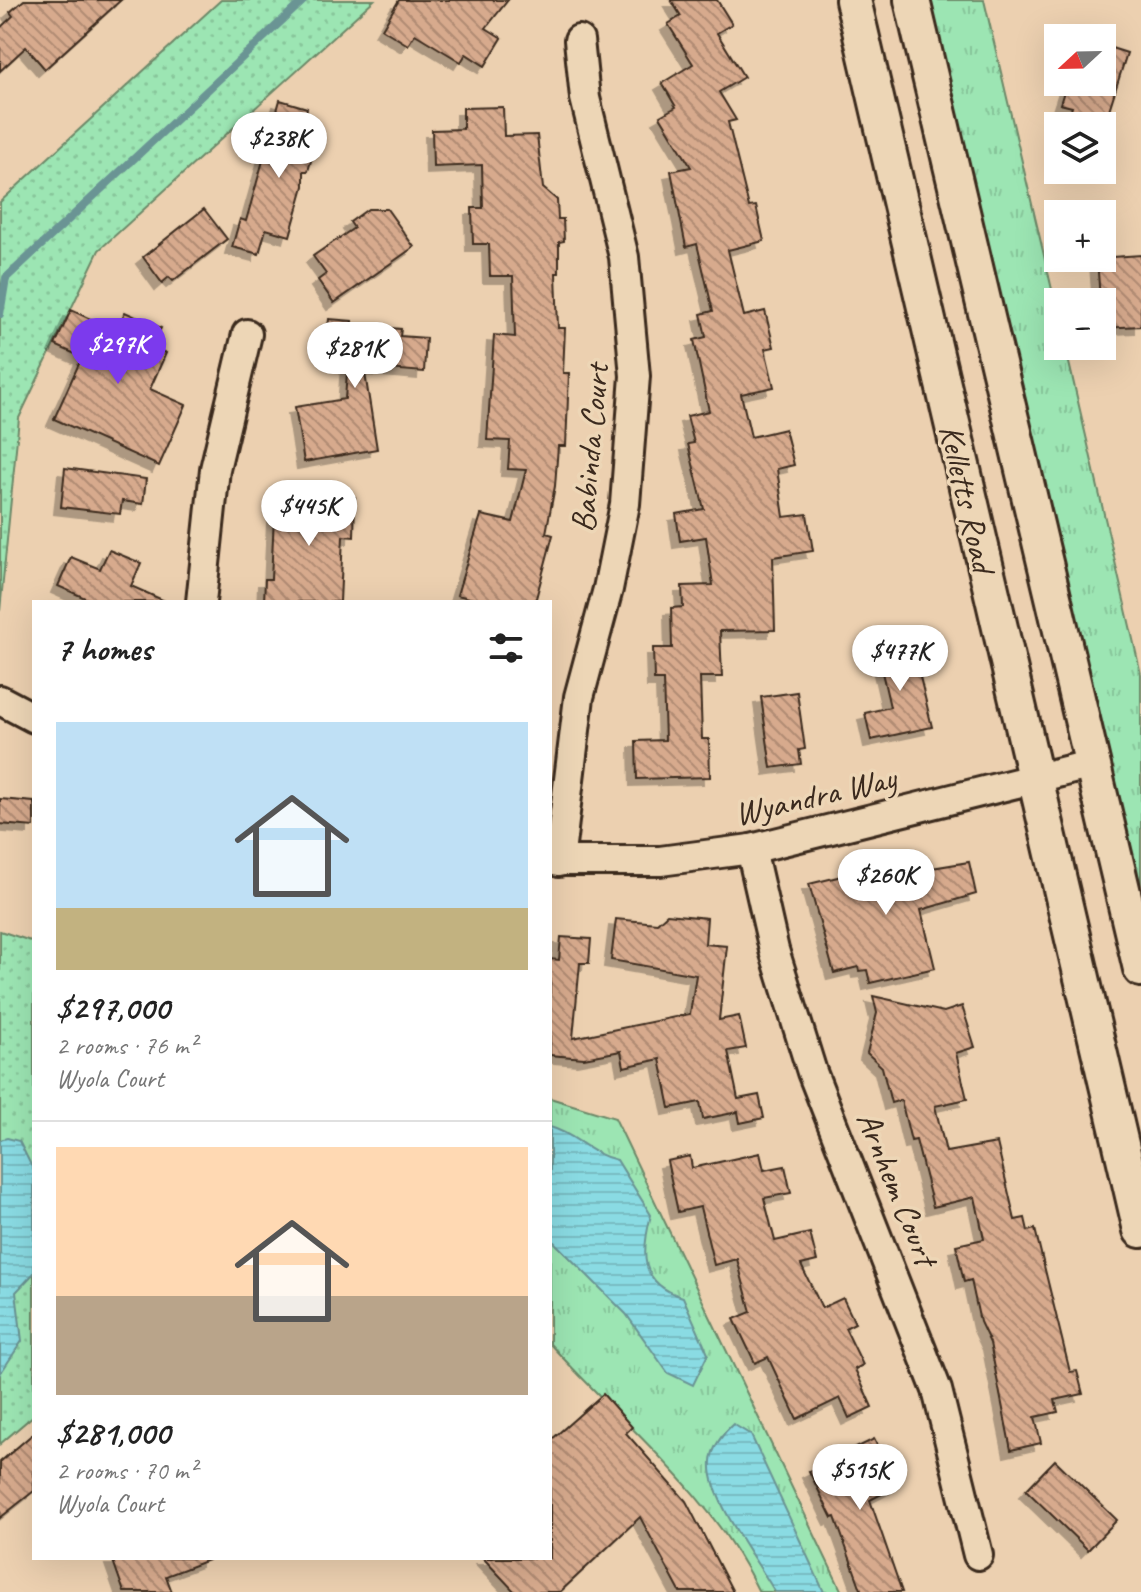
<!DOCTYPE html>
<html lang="en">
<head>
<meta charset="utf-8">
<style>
  :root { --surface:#fff; --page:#f2f2f2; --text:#222; --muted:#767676; --line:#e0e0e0; --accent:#7c3aed }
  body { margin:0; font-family:Caveat,sans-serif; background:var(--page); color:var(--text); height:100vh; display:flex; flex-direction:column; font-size:30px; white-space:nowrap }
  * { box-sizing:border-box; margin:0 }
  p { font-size:26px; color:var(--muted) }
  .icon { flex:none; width:44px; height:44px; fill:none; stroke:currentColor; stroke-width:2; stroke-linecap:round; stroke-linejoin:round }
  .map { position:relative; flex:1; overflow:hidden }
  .drawer { position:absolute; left:32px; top:600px; width:520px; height:960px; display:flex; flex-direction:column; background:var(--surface); border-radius:0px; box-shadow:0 8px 32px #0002 }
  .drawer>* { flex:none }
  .needle { width:52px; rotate:248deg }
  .buttons { position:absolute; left:1044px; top:24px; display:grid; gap:16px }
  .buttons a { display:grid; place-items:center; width:72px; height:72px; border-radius:0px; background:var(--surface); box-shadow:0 8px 32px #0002; font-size:40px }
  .price { position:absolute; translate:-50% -68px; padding:0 18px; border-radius:28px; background:#fff; color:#222; font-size:26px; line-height:52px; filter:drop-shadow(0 2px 4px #0008) }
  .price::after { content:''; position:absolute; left:50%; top:48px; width:24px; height:18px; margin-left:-12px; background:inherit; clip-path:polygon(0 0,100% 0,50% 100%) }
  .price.current { background:var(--accent); color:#fff }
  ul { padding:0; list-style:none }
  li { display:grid; align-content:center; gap:16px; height:424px; padding:0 24px }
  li+li { border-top:2px solid var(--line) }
  li span { display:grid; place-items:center; height:248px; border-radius:0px; color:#555 }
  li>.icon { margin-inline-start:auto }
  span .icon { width:144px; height:144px; fill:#fffc; stroke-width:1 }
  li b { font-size:34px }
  h2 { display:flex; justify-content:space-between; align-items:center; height:96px; padding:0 24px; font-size:34px }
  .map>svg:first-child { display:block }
  .grass { fill:url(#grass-dots); stroke:#6c8868; stroke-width:2 }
  .park { fill:url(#park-tufts); stroke:#6c8868; stroke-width:2 }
  .water { fill:url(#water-rules); stroke:#6a9494; stroke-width:2 }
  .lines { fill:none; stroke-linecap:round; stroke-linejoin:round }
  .stream { stroke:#6a9494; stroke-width:8 }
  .building { fill:url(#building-back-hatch); stroke:#3b2a1e; stroke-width:2; filter:url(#shadow) }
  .minor-casing { stroke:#3b2a1e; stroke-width:34 }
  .major-casing { stroke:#3b2a1e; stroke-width:40 }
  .minor { stroke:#edd6b6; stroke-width:28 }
  .major { stroke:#edd6b6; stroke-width:34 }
  .labels { text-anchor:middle; stroke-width:7; stroke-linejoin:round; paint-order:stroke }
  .street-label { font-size:34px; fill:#3b2a1e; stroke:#edd6b6 }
</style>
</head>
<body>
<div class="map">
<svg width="1141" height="1592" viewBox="0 0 1141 1592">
  <defs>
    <pattern id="grass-dots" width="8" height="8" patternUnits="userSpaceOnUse" patternTransform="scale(2)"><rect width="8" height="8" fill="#9ce5b3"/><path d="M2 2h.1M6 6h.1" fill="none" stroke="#87c59a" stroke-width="1.8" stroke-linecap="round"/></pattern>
    <pattern id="park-tufts" width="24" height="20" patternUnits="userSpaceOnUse" patternTransform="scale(2)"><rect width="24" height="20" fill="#9ce5b3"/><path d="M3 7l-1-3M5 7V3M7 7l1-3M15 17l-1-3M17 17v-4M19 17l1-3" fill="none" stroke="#87c59a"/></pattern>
    <pattern id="water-rules" width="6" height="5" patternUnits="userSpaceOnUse" patternTransform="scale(2)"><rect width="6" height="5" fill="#8adbe3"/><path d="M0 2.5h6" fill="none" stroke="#78bcc2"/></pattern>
    <pattern id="building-back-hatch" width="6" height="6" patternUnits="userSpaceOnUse" patternTransform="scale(2)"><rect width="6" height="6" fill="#d7aa8d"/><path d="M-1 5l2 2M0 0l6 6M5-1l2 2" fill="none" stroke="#b08b73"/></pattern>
    <filter id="shadow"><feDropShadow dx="-7" dy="7" stdDeviation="0" flood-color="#0004"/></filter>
  </defs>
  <rect width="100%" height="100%" fill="#ecd0b0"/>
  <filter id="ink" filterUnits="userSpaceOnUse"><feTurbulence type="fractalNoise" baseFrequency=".0125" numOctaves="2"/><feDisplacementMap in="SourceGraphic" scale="16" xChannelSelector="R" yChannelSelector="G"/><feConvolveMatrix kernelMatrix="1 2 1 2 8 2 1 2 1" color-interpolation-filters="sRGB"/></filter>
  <g filter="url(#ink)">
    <!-- grass -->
    <g class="grass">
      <path d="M 221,0 L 374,0 L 99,250 L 19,418 L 0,611 L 0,202 Z"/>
      <path d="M 0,931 L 34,942 L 34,1415 L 0,1444 Z"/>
    </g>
    <!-- park -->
    <g class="park">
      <path d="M 912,0 L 984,0 L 1058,315 L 1058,346 L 1065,346 L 1070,367 L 1141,674 L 1141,969 Z"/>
      <path d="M 550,1098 L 615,1118 L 842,1592 L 759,1592 C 713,1494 621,1423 550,1344 Z"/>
    </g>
    <!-- water -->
    <g class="water">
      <path d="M 550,1127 C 576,1134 589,1154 617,1160 L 651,1215 C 641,1253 639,1284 683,1297 L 708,1354 L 693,1385 L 668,1373 L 626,1314 L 550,1238 Z"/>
      <path d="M 7,1138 L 19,1141 L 34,1171 L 34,1273 L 16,1292 L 22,1341 L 0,1374 L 0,1140 Z"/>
      <path d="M 733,1424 L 751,1435 L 824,1592 L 775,1592 C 757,1560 708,1498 711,1462 C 711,1449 724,1432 733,1424 Z"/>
    </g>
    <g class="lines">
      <!-- stream -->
      <path class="stream" d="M 0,314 L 6,278 L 304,0"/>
    </g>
    <!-- building -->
    <g class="building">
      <path d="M 24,0 L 121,0 L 45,69 L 26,47 L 0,71 L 0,28 L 13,16 L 10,12 Z"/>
      <path d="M 399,0 L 508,0 L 486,28 L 502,38 L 485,66 L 466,54 L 461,62 L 415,34 L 408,45 L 382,29 Z"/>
      <path d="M 671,0 L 717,0 L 732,24 L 717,33 L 744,77 L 719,92 L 736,120 L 728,122 L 749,207 L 756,206 L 764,241 L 728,250 L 744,316 L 765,311 L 774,347 L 765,349 L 774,387 L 741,394 L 751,437 L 785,429 L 794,465 L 777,469 L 784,517 L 807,514 L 813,551 L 773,557 L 775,630 L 720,631 L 722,677 L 700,677 L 702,739 L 709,739 L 710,777 L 637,779 L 636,741 L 665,740 L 663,680 L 654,680 L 653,648 L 672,648 L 671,608 L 683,607 L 682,586 L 713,585 L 706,537 L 680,541 L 676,514 L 704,509 L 688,444 L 694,443 L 687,416 L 709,411 L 694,340 L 706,337 L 701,314 L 713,311 L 697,244 L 686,247 L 671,171 L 691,167 L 660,116 L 676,107 L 662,83 L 693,64 L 668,24 L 681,16 Z"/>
      <path d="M 1102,45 L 1127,53 L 1104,126 L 1066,126 L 1072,107 L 1060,104 L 1067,82 L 1102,82 Z"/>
      <path d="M 280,100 L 307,108 L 301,132 L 318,137 L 308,171 L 304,171 L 304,186 L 290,236 L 266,229 L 259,254 L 232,247 L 240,219 L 246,221 Z"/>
      <path d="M 503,107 L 504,136 L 537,135 L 543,188 L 557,200 L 558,219 L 563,219 L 564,241 L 559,242 L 559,273 L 556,273 L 558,328 L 565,328 L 563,373 L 569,373 L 566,446 L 558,446 L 555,486 L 546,533 L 553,535 L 535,602 L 486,602 L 457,595 L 481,515 L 513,522 L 526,470 L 508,469 L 510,441 L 487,440 L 494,335 L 515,337 L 513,276 L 490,276 L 489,244 L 473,244 L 472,208 L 483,208 L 482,165 L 433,167 L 432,130 L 463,129 L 463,108 Z"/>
      <path d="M 204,209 L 227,239 L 173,281 L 169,277 L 162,283 L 143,257 Z"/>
      <path d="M 368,209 L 387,209 L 414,247 L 334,303 L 318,280 L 326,274 L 313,256 L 354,228 L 350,222 Z"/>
      <path d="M 1141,255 L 1141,326 L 1102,328 L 1097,258 Z"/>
      <path d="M 71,310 L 116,331 L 125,312 L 161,328 L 152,347 L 166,353 L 150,389 L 186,405 L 159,466 L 54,419 L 82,357 L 55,345 Z"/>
      <path d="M 329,319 L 352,321 L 352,325 L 401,329 L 400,336 L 426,338 L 424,372 L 364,367 L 377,449 L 304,462 L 295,407 L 345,399 L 349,346 L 326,344 Z"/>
      <path d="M 65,468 L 146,479 L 143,504 L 122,501 L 120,514 L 61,507 Z"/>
      <path d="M 275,496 L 355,497 L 354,537 L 343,536 L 340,602 L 264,602 L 265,579 L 271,579 Z"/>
      <path d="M 109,550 L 141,563 L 131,586 L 167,602 L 94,602 L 58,586 L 71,557 L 100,569 Z"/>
      <path d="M 911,639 L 932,727 L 871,740 L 865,713 L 890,707 L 876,646 Z"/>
      <path d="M 797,692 L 805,749 L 799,750 L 801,764 L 771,768 L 761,697 Z"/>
      <path d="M 0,799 L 34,802 L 34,827 L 0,824 Z"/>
      <path d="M 969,862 L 976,894 L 921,910 L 935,968 L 870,983 L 867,970 L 859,971 L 858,967 L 834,973 L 809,884 L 850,874 L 851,879 L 906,866 L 907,872 Z"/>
      <path d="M 667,914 L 707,918 L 705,944 L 727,946 L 719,1020 L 739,1016 L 746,1048 L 728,1051 L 738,1099 L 759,1095 L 764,1118 L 740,1123 L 738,1112 L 703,1119 L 700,1102 L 670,1108 L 660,1059 L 624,1067 L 621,1051 L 584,1058 L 550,1055 L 550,959 L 559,960 L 561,937 L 591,939 L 589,963 L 580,963 L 573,1038 L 690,1014 L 696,975 L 611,960 L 616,919 L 657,923 Z"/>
      <path d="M 873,996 L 944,1012 L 962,1006 L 975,1047 L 956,1053 L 967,1099 L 935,1106 L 946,1152 L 997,1143 L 1015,1220 L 1025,1218 L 1028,1231 L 1035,1229 L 1070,1372 L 1077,1371 L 1083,1394 L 1055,1400 L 1058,1412 L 1035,1417 L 1041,1443 L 1011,1450 L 990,1343 L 980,1322 L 971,1280 L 964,1282 L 956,1245 L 984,1239 L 975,1197 L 933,1207 L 916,1140 L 911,1141 L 901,1100 L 891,1103 L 882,1067 L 867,1053 L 877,1013 Z"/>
      <path d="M 760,1153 L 764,1170 L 785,1166 L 791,1193 L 764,1198 L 775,1241 L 810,1233 L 817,1261 L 801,1265 L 822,1308 L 843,1298 L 855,1323 L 845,1328 L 863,1365 L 855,1369 L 872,1407 L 849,1418 L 840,1398 L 797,1419 L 768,1357 L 755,1363 L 734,1319 L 751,1312 L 737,1259 L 714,1265 L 700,1207 L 678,1212 L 667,1161 L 690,1156 L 692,1168 Z"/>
      <path d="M 603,1394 L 632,1427 L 626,1433 L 686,1501 L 733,1592 L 680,1592 L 640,1517 L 560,1592 L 515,1592 L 483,1558 L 550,1558 L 550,1441 Z"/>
      <path d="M 34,1433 L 34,1491 L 0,1518 L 0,1462 Z"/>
      <path d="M 874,1439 L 897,1486 L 870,1500 L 902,1592 L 862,1592 L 835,1517 L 832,1518 L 809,1471 Z"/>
      <path d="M 1055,1460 L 1117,1520 L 1088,1550 L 1026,1490 Z"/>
      <path d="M 112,1558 L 208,1558 L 208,1560 L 166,1576 L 172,1592 L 124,1592 Z"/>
    </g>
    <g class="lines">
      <!-- minor casing -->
      <g class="minor-casing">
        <g id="minor">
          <path d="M 201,602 L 215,469 L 247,334"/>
          <path d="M 0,700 L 34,718"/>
          <path d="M 751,849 L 774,950 L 812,1072 L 937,1390 L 978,1555"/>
          <path d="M 550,861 L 660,861 L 751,849 L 1093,764"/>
          <path d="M 559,862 L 579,697 L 608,589 L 625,504 L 635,376 L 624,257 L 585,98 L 579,40"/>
        </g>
      </g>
      <!-- major casing -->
      <g class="major-casing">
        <g id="major">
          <path d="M 853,0 L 1141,1230"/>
          <path d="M 912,0 L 1141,969"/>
        </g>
      </g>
      <!-- minor -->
      <use href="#minor" class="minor"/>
      <!-- major -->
      <use href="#major" class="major"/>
    </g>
  </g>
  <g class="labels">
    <!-- street labels -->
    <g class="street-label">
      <text transform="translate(589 448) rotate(-85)" y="12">Babinda Court</text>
      <text transform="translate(968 498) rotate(77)" y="12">Kelletts Road</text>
      <text transform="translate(815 795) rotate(-13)" y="12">Wyandra Way</text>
      <text transform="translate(898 1188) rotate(68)" y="12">Arnhem Court</text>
    </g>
  </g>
</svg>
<div class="buttons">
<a><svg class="needle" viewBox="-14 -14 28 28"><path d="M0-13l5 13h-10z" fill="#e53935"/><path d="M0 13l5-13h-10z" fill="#767676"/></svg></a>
<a><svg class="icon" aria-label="layers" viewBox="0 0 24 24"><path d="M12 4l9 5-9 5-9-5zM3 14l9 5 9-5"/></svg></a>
<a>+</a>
<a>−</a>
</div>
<b class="price" style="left:279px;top:180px">$238K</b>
<b class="price current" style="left:118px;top:386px">$297K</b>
<b class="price" style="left:355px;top:390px">$281K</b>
<b class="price" style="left:309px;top:548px">$445K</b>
<b class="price" style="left:900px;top:693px">$477K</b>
<b class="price" style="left:886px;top:917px">$260K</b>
<b class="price" style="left:860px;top:1512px">$515K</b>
<section class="drawer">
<h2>7 homes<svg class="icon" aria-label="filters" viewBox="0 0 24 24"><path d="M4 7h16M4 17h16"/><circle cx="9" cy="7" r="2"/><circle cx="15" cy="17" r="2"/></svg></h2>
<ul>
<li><span style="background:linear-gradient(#bfe0f5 75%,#c2b280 0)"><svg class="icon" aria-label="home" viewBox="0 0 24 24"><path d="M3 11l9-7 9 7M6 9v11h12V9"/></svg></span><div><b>$297,000</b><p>2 rooms · 76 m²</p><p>Wyola Court</p></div></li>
<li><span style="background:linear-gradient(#ffd9b3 60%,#b9a48a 0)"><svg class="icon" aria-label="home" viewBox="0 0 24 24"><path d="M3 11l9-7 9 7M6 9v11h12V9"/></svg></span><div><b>$281,000</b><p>2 rooms · 70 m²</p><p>Wyola Court</p></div></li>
</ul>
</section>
</div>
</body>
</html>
